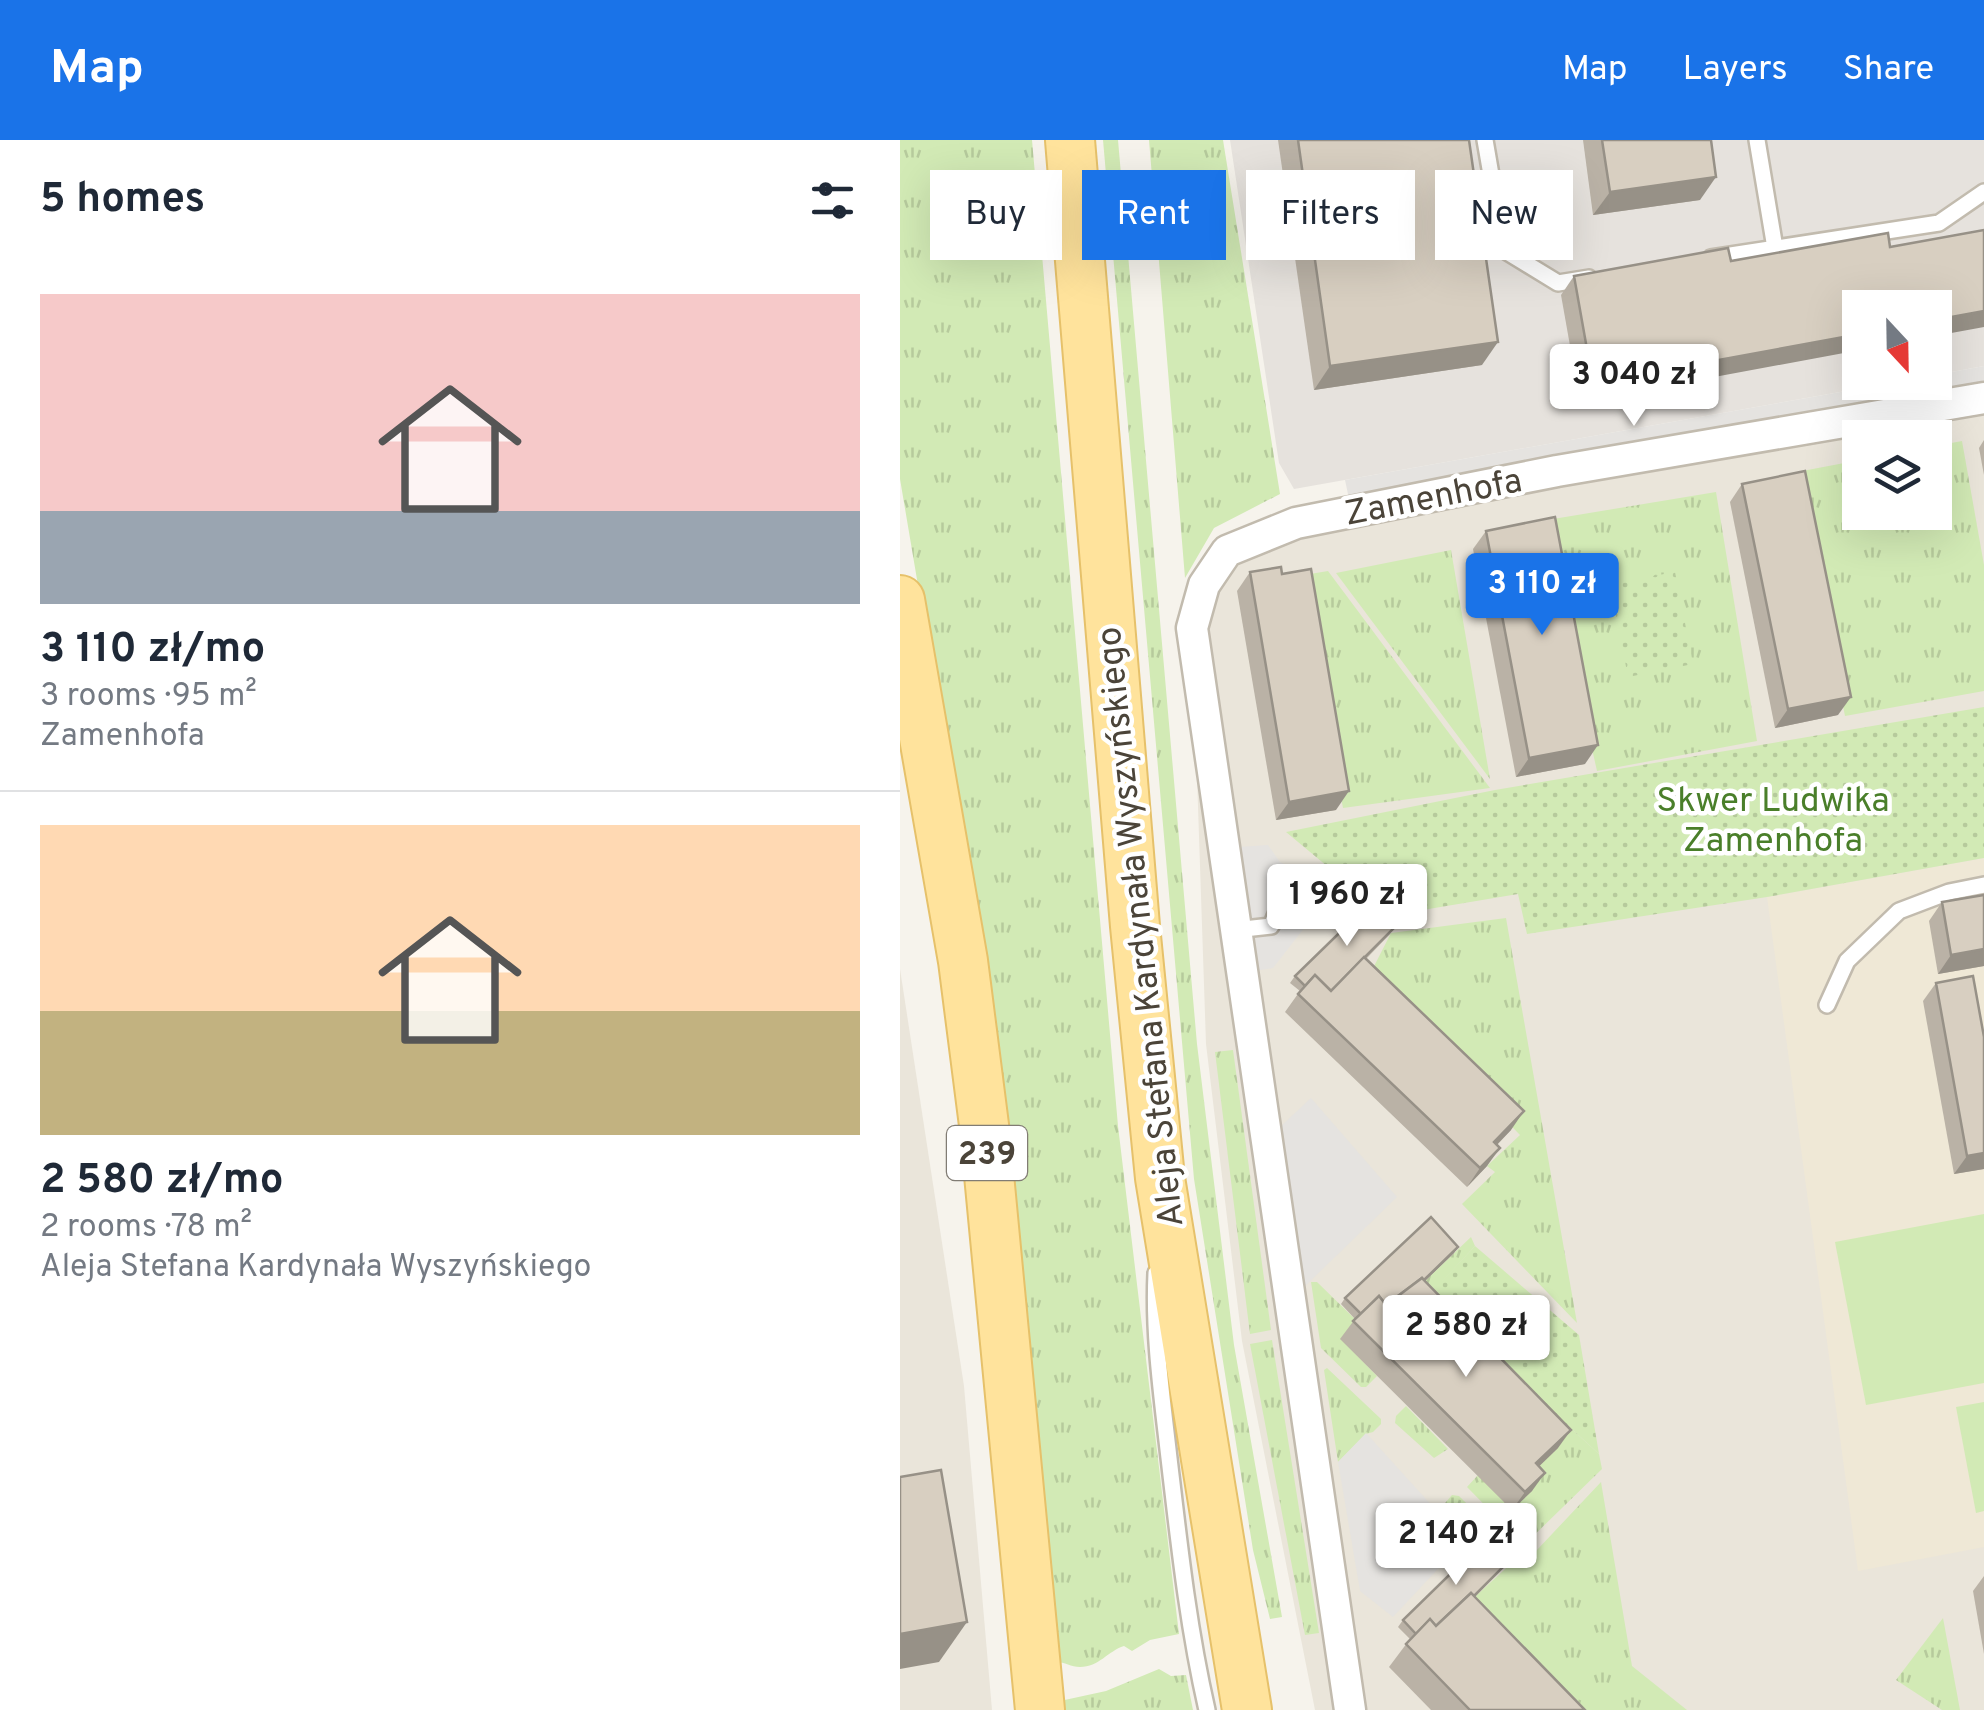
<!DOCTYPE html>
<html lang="en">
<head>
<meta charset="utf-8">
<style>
  :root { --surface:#fff; --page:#f6f6f7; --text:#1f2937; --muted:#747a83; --line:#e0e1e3; --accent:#1a73e8 }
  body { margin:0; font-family:Overpass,sans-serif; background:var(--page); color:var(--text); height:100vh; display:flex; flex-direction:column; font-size:38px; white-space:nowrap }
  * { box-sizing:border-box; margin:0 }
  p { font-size:32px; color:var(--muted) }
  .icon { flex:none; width:55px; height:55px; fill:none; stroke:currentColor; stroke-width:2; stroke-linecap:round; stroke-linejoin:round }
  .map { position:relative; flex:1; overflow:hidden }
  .side { display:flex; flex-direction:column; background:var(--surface); width:900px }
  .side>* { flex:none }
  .guide { position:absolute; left:30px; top:30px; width:902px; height:90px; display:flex; gap:20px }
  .needle { width:65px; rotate:158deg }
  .fabs { position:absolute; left:942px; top:150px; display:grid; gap:20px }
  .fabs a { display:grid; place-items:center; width:110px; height:110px; border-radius:0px; background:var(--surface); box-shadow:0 10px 40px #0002; font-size:50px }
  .price { position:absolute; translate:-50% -85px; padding:0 22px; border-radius:10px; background:#fff; color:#222; font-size:32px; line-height:65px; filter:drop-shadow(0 2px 5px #0008) }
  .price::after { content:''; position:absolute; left:50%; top:60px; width:30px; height:22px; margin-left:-15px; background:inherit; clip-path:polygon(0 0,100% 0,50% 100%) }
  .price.on { background:var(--accent); color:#fff }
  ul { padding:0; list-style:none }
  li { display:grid; align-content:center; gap:20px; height:530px; padding:0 40px }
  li+li { border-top:2px solid var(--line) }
  li span { display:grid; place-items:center; height:310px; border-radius:0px; color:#555 }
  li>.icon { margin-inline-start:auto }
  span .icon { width:180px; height:180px; fill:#fffc; stroke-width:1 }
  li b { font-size:42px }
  h2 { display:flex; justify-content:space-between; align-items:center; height:120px; padding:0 40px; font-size:42px }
  .chip { padding:0 35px; border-radius:0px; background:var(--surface); box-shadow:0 10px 40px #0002; font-size:35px; line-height:90px }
  .chip.on { background:var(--accent); color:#fff }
  header { display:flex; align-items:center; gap:60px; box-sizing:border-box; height:140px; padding:0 50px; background:var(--accent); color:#fff }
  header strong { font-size:48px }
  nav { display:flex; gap:55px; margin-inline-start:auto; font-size:35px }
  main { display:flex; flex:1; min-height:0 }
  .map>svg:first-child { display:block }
  .residential { fill:#eae5da; fill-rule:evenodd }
  .industrial { fill:#e6e2dd }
  .education { fill:#efe8d6 }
  .grass { fill:url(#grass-tufts) }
  .park { fill:url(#park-dots) }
  .pitch { fill:#d2eab5 }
  .parking { fill:#e5e3e0 }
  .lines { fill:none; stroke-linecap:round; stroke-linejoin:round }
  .lane-casing { stroke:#c2bbae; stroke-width:20 }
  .street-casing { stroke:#c2bbae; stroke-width:35 }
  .primary-casing { stroke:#e6c16a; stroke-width:52 }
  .lane { stroke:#fff; stroke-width:15 }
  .street { stroke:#fff; stroke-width:30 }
  .primary { stroke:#ffe39c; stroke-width:48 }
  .wall { fill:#bab2a6 }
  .shaded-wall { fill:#979187 }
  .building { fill:#d8cfc1; stroke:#979187; stroke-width:2.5 }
  .labels { text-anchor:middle; stroke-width:9; stroke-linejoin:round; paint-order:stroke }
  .shield { fill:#fff; stroke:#817c74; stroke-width:2.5 }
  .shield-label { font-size:32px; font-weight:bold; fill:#4b4439 }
  .street-label { font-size:35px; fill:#4b4439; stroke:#fff }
  .park-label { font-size:35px; fill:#4a7f2a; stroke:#fff }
</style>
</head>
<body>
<header>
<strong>Map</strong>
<nav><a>Map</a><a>Layers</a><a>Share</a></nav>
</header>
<main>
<section class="side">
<h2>5 homes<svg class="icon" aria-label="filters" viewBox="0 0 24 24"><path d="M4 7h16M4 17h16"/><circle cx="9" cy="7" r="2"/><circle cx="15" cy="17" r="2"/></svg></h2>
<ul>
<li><span style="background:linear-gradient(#f6c9c9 70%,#9aa5b1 0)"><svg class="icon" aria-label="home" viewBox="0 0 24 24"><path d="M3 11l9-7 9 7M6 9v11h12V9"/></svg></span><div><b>3 110 zł/mo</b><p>3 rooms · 95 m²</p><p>Zamenhofa</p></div></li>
<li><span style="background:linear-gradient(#ffd9b3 60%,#c2b280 0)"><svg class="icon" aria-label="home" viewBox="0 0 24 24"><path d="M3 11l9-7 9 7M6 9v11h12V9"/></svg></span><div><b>2 580 zł/mo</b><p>2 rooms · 78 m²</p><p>Aleja Stefana Kardynała Wyszyńskiego</p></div></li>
</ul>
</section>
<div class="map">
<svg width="1084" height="1570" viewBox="0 0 1084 1570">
  <defs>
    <pattern id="grass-tufts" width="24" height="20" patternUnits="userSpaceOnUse" patternTransform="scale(2.5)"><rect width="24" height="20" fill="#d2eab5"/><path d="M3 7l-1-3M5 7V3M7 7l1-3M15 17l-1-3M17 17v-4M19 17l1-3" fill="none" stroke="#b6ca9c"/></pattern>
    <pattern id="park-dots" width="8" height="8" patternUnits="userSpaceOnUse" patternTransform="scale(2.5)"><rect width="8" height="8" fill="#d2eab5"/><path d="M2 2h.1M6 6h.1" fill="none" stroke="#b6ca9c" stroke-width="1.8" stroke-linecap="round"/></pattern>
  </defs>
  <rect width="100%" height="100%" fill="#f6f3ec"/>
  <!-- residential -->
  <g class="residential">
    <path d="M 1084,260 L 1084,1570 L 415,1570 L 342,1201 L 306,904 L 292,488 L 327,411 ZM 960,298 L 1035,298 L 1035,372 L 960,372 Z"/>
    <path d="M 0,829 L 64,1246 L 92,1570 L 0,1570 Z"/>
  </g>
  <!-- industrial -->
  <path class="industrial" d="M 330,0 L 1084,0 L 1084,226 L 1035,235 L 1035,168 L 960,168 L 960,242 L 991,243 L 394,349 L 379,323 Z"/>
  <!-- education -->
  <path class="education" d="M 1084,718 L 1084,1407 L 958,1431 L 867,757 Z"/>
  <!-- grass -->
  <g class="grass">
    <path d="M 0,0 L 132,0 L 218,986 L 279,1494 L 250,1500 L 232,1511 L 224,1506 C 208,1511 199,1527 180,1527 C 171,1527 165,1522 156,1522 L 118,1075 L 79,806 L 0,339 Z"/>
    <path d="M 203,0 L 218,0 L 297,904 L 334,1205 L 382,1477 L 370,1479 L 353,1410 L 294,1039 Z"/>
    <path d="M 249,0 L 323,0 L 380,354 L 314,388 L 285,438 Z"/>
    <path d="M 1062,301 L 1084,425 L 1084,551 L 945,576 L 897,332 L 960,320 L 960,372 L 1035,372 L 1035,306 Z"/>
    <path d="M 816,352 L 857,601 L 697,631 L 641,381 Z"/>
    <path d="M 551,410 L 590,639 L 436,433 Z"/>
    <path d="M 428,431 L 590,648 L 443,668 L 398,436 Z"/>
    <path d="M 606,778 L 677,1183 L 562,1064 L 595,1032 L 587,1026 L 620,995 L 468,838 L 491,793 Z"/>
    <path d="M 333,910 L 371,1190 L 350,1194 L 315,912 Z"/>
    <path d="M 571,1097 L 575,1106 L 528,1157 L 699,1314 L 702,1329 L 624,1405 L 567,1347 L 578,1335 L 623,1342 L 657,1308 L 509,1156 Z"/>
    <path d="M 411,1142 L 417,1142 L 458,1182 L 441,1199 L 477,1236 L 466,1247 L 461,1247 L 421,1208 Z"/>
    <path d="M 372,1200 L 419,1493 L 405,1495 L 350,1204 Z"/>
    <path d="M 427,1228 L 481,1279 L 481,1284 L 473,1292 L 466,1294 L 438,1322 L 424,1230 Z"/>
    <path d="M 506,1266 L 548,1309 L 534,1318 L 495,1283 L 496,1276 Z"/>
    <path d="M 701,1342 L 732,1526 L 787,1570 L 646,1570 L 554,1476 L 616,1419 L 631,1425 L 636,1411 Z"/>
    <path d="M 552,1355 L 559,1356 L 607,1403 L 591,1423 L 539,1370 Z"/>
    <path d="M 1043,1478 L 1060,1570 L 1042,1570 L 996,1540 Z"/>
    <path d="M 259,1529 L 271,1536 L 286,1535 L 293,1570 L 161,1570 L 160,1561 L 206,1551 Z"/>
  </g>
  <!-- park -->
  <g class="park">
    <path d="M 775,432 L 793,524 L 728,537 L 710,444 Z"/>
    <path d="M 1084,567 L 1084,718 L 867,757 L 627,794 L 618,754 L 487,776 L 386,692 L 595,650 Z"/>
    <path d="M 575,1106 L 679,1195 L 699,1314 L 527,1157 Z"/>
  </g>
  <!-- pitch -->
  <g class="pitch">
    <path d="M 1084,1074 L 1084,1243 L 966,1265 L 935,1102 Z"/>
    <path d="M 1084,1262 L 1084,1371 L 1076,1373 L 1056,1267 Z"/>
  </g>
  <!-- parking -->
  <g class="parking">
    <path d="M 1084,226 L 1084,259 L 452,373 L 445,340 L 991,243 L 1035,242 L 1035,235 Z"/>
    <path d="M 368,705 L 380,722 L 434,750 L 373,828 L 354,831 L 339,707 Z"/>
    <path d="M 411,958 L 497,1057 L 402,1149 L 379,988 Z"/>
    <path d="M 466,1293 L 564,1401 L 493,1477 L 460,1451 L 438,1322 Z"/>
  </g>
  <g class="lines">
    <!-- lane casing -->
    <g class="lane-casing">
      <g id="lane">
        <path d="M 585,0 L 604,110 L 658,143 L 689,138"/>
        <path d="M 857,0 L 875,108"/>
        <path d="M 811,118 L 1039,83 L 1084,52"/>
        <path d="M 335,790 L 371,786 L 389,744"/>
        <path d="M 927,865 L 947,821 L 999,771 L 1049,752 L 1084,745"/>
        <path d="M 256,1133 C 253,1195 262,1256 269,1318 C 279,1403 288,1487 307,1570"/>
      </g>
    </g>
    <!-- street casing -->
    <g class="street-casing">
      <path id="street" d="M 450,1570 L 292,488 L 304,445 L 327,411 L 396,383 L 657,331 L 1084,258"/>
    </g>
    <!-- primary casing -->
    <g class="primary-casing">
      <g id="primary">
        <path d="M 170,0 L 235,786 L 260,1038 L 347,1570"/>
        <path d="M 0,460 L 63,821 L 85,993 L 140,1570"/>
      </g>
    </g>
    <!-- lane -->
    <use href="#lane" class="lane"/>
    <!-- street -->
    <use href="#street" class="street"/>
    <!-- primary -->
    <use href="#primary" class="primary"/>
  </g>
  <!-- wall -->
  <g class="wall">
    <path d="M 378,0 L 569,0 L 582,225 L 414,250 Z"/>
    <path d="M 683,0 L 811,0 L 800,60 L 693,75 Z"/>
    <path d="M 831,121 L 680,262 L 661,155 L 674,136 Z"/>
    <path d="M 1084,300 L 1084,335 L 1079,308 Z"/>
    <path d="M 842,344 L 938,575 L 875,588 L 830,362 Z"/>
    <path d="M 586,391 L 685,624 L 616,637 L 573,409 Z"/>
    <path d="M 350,432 L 436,670 L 376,680 L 337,451 Z"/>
    <path d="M 1084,755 L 1084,826 L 1038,834 L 1029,781 L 1042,762 Z"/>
    <path d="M 491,793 L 466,819 L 611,990 L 597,1005 L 587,1026 L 567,1047 L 385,872 L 400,851 L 390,843 L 395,836 Z"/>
    <path d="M 1036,843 L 1084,897 L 1084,1029 L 1054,1034 L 1023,861 Z"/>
    <path d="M 554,1113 L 525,1141 L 658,1308 L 639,1326 L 632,1351 L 612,1370 L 440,1199 L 455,1179 L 441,1164 L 445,1158 Z"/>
    <path d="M 605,1425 L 575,1457 L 685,1570 L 531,1570 L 489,1527 L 510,1499 L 498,1487 L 503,1480 Z"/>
    <path d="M 1084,1436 L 1084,1514 L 1073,1451 Z"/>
  </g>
  <!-- shaded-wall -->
  <g class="shaded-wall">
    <path d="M 816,37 L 800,60 L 693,75 L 710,52 Z"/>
    <path d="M 1084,171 L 1084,187 L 1035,196 L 1035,180 Z"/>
    <path d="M 960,194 L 960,210 L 680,262 L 693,243 Z"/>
    <path d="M 598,202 L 582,225 L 414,250 L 430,226 Z"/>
    <path d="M 951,557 L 938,575 L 875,588 L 888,569 Z"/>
    <path d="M 698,605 L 685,624 L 616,637 L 629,618 Z"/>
    <path d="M 449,651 L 436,670 L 376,680 L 389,662 Z"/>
    <path d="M 1084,809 L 1084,826 L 1038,834 L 1051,815 Z"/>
    <path d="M 624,971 L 611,990 L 581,1021 L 594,1002 Z"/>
    <path d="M 600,1008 L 587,1026 L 567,1047 L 580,1028 Z"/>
    <path d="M 1084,1013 L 1084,1029 L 1054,1034 L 1067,1016 Z"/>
    <path d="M 558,1107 L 554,1113 L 509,1156 L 478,1177 Z"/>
    <path d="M 671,1290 L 658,1308 L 623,1342 L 636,1323 Z"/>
    <path d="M 645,1333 L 632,1351 L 612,1370 L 625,1352 Z"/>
    <path d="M 67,1482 L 39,1522 L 0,1529 L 0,1494 Z"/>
  </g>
  <!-- building -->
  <g class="building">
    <path d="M 398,0 L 569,0 L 598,202 L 430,226 Z"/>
    <path d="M 702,0 L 811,0 L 816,37 L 710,52 Z"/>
    <path d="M 1084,90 L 1084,171 L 1035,180 L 1035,168 L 960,168 L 960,194 L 693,243 L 674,136 L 828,108 L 831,121 L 988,93 L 990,107 Z"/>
    <path d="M 905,331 L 951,557 L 888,569 L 842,344 Z"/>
    <path d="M 655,377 L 698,605 L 629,618 L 586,391 Z"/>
    <path d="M 381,427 L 382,434 L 411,429 L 449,651 L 389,662 L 350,432 Z"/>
    <path d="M 1084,755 L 1084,809 L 1051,815 L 1042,762 Z"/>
    <path d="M 468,765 L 496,786 L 431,851 L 415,835 L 405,846 L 395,836 Z"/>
    <path d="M 464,817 L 624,971 L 594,1002 L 600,1008 L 580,1028 L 398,854 L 415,835 L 431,851 Z"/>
    <path d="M 1073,836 L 1084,897 L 1084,1013 L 1067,1016 L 1036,843 Z"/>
    <path d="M 531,1077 L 558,1107 L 524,1140 L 522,1138 L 486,1165 L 479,1156 L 461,1174 L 445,1158 Z"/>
    <path d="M 522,1138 L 671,1290 L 636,1323 L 645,1333 L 625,1352 L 453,1181 L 479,1156 L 486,1165 Z"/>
    <path d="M 41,1330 L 67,1482 L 0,1494 L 0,1337 Z"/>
    <path d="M 582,1403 L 605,1425 L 574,1456 L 571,1453 L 536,1486 L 530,1479 L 516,1494 L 503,1480 Z"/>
    <path d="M 571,1453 L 685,1570 L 570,1570 L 506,1504 L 530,1479 L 536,1486 Z"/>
  </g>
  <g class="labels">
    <!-- shield labels -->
    <rect class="shield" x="47" y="986" width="80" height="54" rx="8"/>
    <g class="shield-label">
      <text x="87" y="1024">239</text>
    </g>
    <!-- street labels -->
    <g class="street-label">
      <text transform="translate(533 356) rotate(-11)" y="12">Zamenhofa</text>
      <text transform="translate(239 787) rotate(-96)" y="12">Aleja Stefana Kardynała Wyszyńskiego</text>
    </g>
    <!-- park labels -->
    <g class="park-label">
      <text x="873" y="671">Skwer Ludwika<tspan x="873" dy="40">Zamenhofa</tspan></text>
    </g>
  </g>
</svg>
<div class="fabs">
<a><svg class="needle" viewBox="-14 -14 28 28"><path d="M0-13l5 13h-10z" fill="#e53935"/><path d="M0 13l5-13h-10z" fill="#747a83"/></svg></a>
<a><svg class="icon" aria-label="layers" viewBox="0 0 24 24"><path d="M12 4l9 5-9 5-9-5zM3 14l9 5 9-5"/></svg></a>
</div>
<b class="price" style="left:734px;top:289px">3 040 zł</b>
<b class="price on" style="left:642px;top:498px">3 110 zł</b>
<b class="price" style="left:447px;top:809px">1 960 zł</b>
<b class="price" style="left:566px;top:1240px">2 580 zł</b>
<b class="price" style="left:556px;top:1448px">2 140 zł</b>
<div class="guide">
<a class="chip">Buy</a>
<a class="chip on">Rent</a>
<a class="chip">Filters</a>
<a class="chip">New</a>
</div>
</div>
</main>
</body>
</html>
